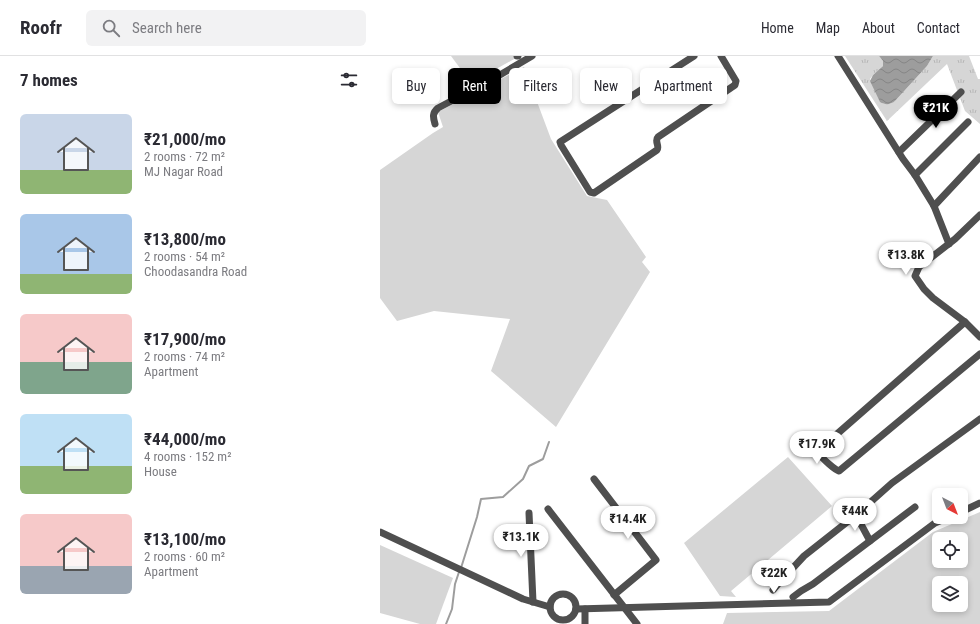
<!DOCTYPE html>
<html lang="en">
<head>
<meta charset="utf-8">
<style>
  :root { --surface:#fff; --page:#f2f2f3; --text:#2b2b33; --muted:#7c7c81; --line:#e1e1e2; --accent:#000 }
  body { margin:0; font-family:"Roboto Condensed",sans-serif; background:var(--page); color:var(--text); height:100vh; display:flex; flex-direction:column; font-size:15px; white-space:nowrap }
  * { box-sizing:border-box; margin:0 }
  p { font-size:13px; color:var(--muted) }
  .icon { flex:none; width:22px; height:22px; fill:none; stroke:currentColor; stroke-width:2; stroke-linecap:round; stroke-linejoin:round }
  .map { position:relative; flex:1; overflow:hidden }
  .panel { display:flex; flex-direction:column; background:var(--surface); width:380px }
  .panel>* { flex:none }
  .hud { position:absolute; left:12px; top:12px; width:380px; height:36px; display:flex; gap:8px }
  .needle { width:26px; rotate:138deg }
  .tools { position:absolute; left:552px; top:432px; display:grid; gap:8px }
  .tools a { display:grid; place-items:center; width:36px; height:36px; border-radius:6px; background:var(--surface); box-shadow:0 2px 6px #0003; font-size:20px }
  .price { position:absolute; translate:-50% -34px; padding:0 9px; border-radius:14px; background:#fff; color:#222; font-size:13px; line-height:26px; filter:drop-shadow(0 1px 2px #0008) }
  .price::after { content:''; position:absolute; left:50%; top:24px; width:12px; height:9px; margin-left:-6px; background:inherit; clip-path:polygon(0 0,100% 0,50% 100%) }
  .price.on { background:var(--accent); color:#fff }
  ul { padding:0; list-style:none }
  li { display:flex; align-items:center; gap:12px; height:100px; padding:0 20px }
  li span { display:grid; place-items:center; flex:none; width:112px; height:80px; border-radius:6px; color:#555 }
  li>.icon { margin-inline-start:auto }
  span .icon { width:48px; height:48px; fill:#fffc; stroke-width:1 }
  li b { font-size:17px }
  h2 { display:flex; justify-content:space-between; align-items:center; height:48px; padding:0 20px; font-size:17px }
  .chip { padding:0 14px; border-radius:6px; background:var(--surface); box-shadow:0 2px 6px #0003; font-size:14px; line-height:36px }
  .chip.on { background:var(--accent); color:#fff }
  header { display:flex; align-items:center; gap:24px; box-sizing:border-box; height:56px; padding:0 20px; background:var(--surface); border-bottom:1px solid var(--line) }
  header strong { font-size:19px }
  nav { display:flex; gap:22px; margin-inline-start:auto; font-size:14px }
  .search { width:280px; height:36px; background:var(--page); display:flex; align-items:center; gap:10px; box-sizing:border-box; padding:0 14px; border-radius:6px; color:var(--muted); font-size:15px }
  main { display:flex; flex:1; min-height:0 }
  .map>svg:first-child { display:block }
  .grass { fill:#d6d6d6; fill-rule:evenodd }
  .park { fill:url(#park-tufts) }
  .water { fill:url(#water-waves) }
  .lines { fill:none; stroke-linecap:round; stroke-linejoin:round }
  .stream { stroke:#9d9d9d; stroke-width:2 }
  .minor { stroke:#4f4f4f; stroke-width:7 }
</style>
</head>
<body>
<header>
<strong>Roofr</strong>
<div class="search"><svg class="icon" aria-label="search" viewBox="0 0 24 24"><circle cx="10" cy="10" r="6"/><path d="M15 15l6 6"/></svg>Search here</div>
<nav><a>Home</a><a>Map</a><a>About</a><a>Contact</a></nav>
</header>
<main>
<section class="panel">
<h2>7 homes<svg class="icon" aria-label="filters" viewBox="0 0 24 24"><path d="M4 7h16M4 17h16"/><circle cx="9" cy="7" r="2"/><circle cx="15" cy="17" r="2"/></svg></h2>
<ul>
<li><span style="background:linear-gradient(#c9d6e8 70%,#8fb573 0)"><svg class="icon" aria-label="home" viewBox="0 0 24 24"><path d="M3 11l9-7 9 7M6 9v11h12V9"/></svg></span><div><b>₹21,000/mo</b><p>2 rooms · 72 m²</p><p>MJ Nagar Road</p></div></li>
<li><span style="background:linear-gradient(#a9c7e8 75%,#8fb573 0)"><svg class="icon" aria-label="home" viewBox="0 0 24 24"><path d="M3 11l9-7 9 7M6 9v11h12V9"/></svg></span><div><b>₹13,800/mo</b><p>2 rooms · 54 m²</p><p>Choodasandra Road</p></div></li>
<li><span style="background:linear-gradient(#f6c9c9 60%,#7fa58c 0)"><svg class="icon" aria-label="home" viewBox="0 0 24 24"><path d="M3 11l9-7 9 7M6 9v11h12V9"/></svg></span><div><b>₹17,900/mo</b><p>2 rooms · 74 m²</p><p>Apartment</p></div></li>
<li><span style="background:linear-gradient(#bfe0f5 65%,#8fb573 0)"><svg class="icon" aria-label="home" viewBox="0 0 24 24"><path d="M3 11l9-7 9 7M6 9v11h12V9"/></svg></span><div><b>₹44,000/mo</b><p>4 rooms · 152 m²</p><p>House</p></div></li>
<li><span style="background:linear-gradient(#f6c9c9 65%,#9aa5b1 0)"><svg class="icon" aria-label="home" viewBox="0 0 24 24"><path d="M3 11l9-7 9 7M6 9v11h12V9"/></svg></span><div><b>₹13,100/mo</b><p>2 rooms · 60 m²</p><p>Apartment</p></div></li>
</ul>
</section>
<div class="map">
<svg width="600" height="568" viewBox="0 0 600 568">
  <defs>
    <pattern id="park-tufts" width="24" height="20" patternUnits="userSpaceOnUse"><rect width="24" height="20" fill="#d6d6d6"/><path d="M3 7l-1-3M5 7V3M7 7l1-3M15 17l-1-3M17 17v-4M19 17l1-3" fill="none" stroke="#b6b6b6"/></pattern>
    <pattern id="water-waves" width="16" height="10" patternUnits="userSpaceOnUse"><rect width="16" height="10" fill="#9d9d9d"/><path d="M0 5q4-4 8 0t8 0" fill="none" stroke="#858585"/></pattern>
  </defs>
  <rect width="100%" height="100%" fill="#fff"/>
  <!-- grass -->
  <g class="grass">
    <path d="M 71,0 L 134,0 L 136,2 L 91,27 Z"/>
    <path d="M 144,11 L 171,83 L 207,140 L 227,144 L 266,201 L 262,206 L 270,216 L 176,371 L 111,315 L 130,263 L 54,255 L 17,265 L 0,242 L 0,114 L 53,77 L 63,71 L 58,56 Z"/>
    <path d="M 408,401 L 452,450 L 351,535 L 356,541 L 340,540 L 304,487 Z"/>
    <path d="M 600,456 L 600,568 L 343,568 L 347,557 L 449,555 L 553,476 ZM 559,483 L 581,483 L 581,505 L 559,505 ZM 559,527 L 581,527 L 581,549 L 559,549 Z"/>
    <path d="M 0,489 L 73,522 L 56,568 L 40,568 L 0,557 Z"/>
  </g>
  <!-- park -->
  <path class="park" d="M 465,0 L 499,0 L 503,5 L 503,10 L 493,19 L 490,23 L 502,47 C 507,49 511,48 515,45 L 547,10 L 553,0 L 589,0 L 598,23 L 600,23 L 600,68 L 585,55 L 567,8 L 507,65 Z"/>
  <!-- water -->
  <path class="water" d="M 499,0 L 553,0 L 547,10 L 515,45 C 510,49 505,49 500,46 L 490,25 L 493,19 L 503,10 L 503,5 Z"/>
  <g class="lines">
    <!-- stream -->
    <g class="stream">
      <path d="M 81,512 L 97,461 L 101,443 L 123,441 L 143,423 L 149,410 L 163,403 L 169,386"/>
      <path d="M 66,568 L 72,553 L 75,528 L 79,516"/>
    </g>
    <!-- minor -->
    <g class="minor">
      <path d="M 137,0 L 138,0"/>
      <path d="M 314,0 L 180,86 L 181,89 L 210,136 L 214,137 L 277,94 C 280,90 274,85 278,81 L 355,29 L 356,25 L 341,0"/>
      <path d="M 458,0 L 523,103 L 535,119 L 554,150 L 569,188"/>
      <path d="M 55,68 C 53,61 52,57 58,52 L 113,23 L 152,0"/>
      <path d="M 519,96 L 581,36"/>
      <path d="M 535,119 L 588,66"/>
      <path d="M 554,150 L 600,101"/>
      <path d="M 600,159 L 575,183 L 539,211 L 535,220 L 544,233 L 553,242 L 585,266 L 600,281"/>
      <path d="M 585,266 L 441,392 C 440,395 439,396 440,399 C 443,403 455,414 459,415 L 600,298"/>
      <path d="M 214,423 L 276,504 L 234,539"/>
      <path d="M 168,453 L 257,568"/>
      <path d="M 581,456 L 600,447"/>
      <path d="M 149,457 L 153,546"/>
      <path d="M 476,459 L 490,485"/>
      <path d="M 0,476 L 143,543 L 170,551"/>
      <path d="M 393,534 L 398,528 L 424,500 L 476,459 L 512,427 L 600,363"/>
      <circle cx="183" cy="551" r="13"/>
      <path d="M 413,541 L 421,535 L 433,528 L 535,451"/>
      <path d="M 196,553 L 449,546 L 555,467 L 569,461"/>
      <path d="M 205,553 L 205,568"/>
    </g>
  </g>
</svg>
<div class="tools">
<a><svg class="needle" viewBox="-14 -14 28 28"><path d="M0-13l5 13h-10z" fill="#e53935"/><path d="M0 13l5-13h-10z" fill="#7c7c81"/></svg></a>
<a><svg class="icon" aria-label="locate" viewBox="0 0 24 24"><circle cx="12" cy="12" r="6"/><path d="M12 2v4M12 18v4M2 12h4M18 12h4"/></svg></a>
<a><svg class="icon" aria-label="layers" viewBox="0 0 24 24"><path d="M12 4l9 5-9 5-9-5zM3 14l9 5 9-5"/></svg></a>
</div>
<b class="price on" style="left:556px;top:73px">₹21K</b>
<b class="price" style="left:526px;top:220px">₹13.8K</b>
<b class="price" style="left:437px;top:409px">₹17.9K</b>
<b class="price" style="left:475px;top:476px">₹44K</b>
<b class="price" style="left:248px;top:484px">₹14.4K</b>
<b class="price" style="left:141px;top:502px">₹13.1K</b>
<b class="price" style="left:394px;top:538px">₹22K</b>
<div class="hud">
<a class="chip">Buy</a>
<a class="chip on">Rent</a>
<a class="chip">Filters</a>
<a class="chip">New</a>
<a class="chip">Apartment</a>
</div>
</div>
</main>
</body>
</html>
